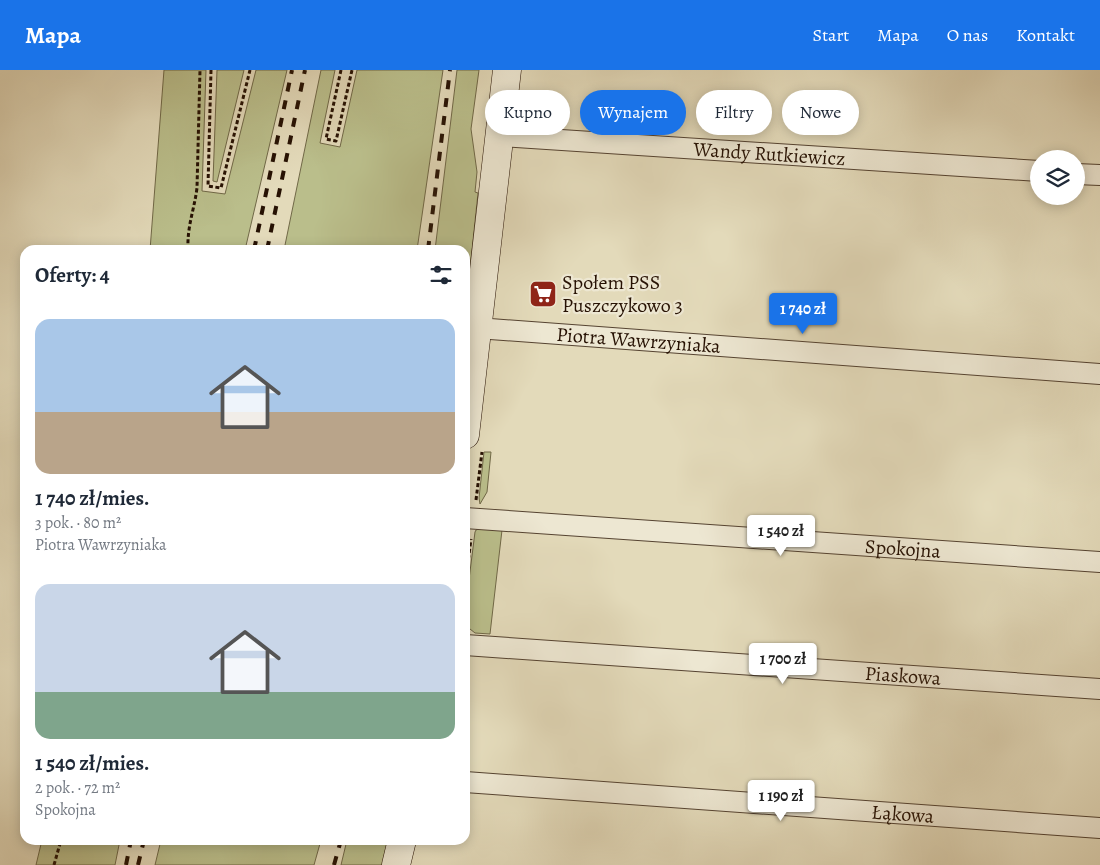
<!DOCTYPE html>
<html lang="pl">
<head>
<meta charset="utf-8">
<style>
  :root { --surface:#fff; --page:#f2f2f3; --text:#1f2937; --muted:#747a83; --accent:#1a73e8 }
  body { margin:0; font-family:Alegreya,serif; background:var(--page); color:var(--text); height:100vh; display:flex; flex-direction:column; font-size:19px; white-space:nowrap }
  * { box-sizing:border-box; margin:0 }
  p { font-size:16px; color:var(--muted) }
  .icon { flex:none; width:28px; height:28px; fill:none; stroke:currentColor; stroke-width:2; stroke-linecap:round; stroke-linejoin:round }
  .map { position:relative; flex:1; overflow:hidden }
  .drawer { position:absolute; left:20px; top:175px; width:450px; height:600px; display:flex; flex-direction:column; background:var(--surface); border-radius:15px; box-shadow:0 2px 12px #0003 }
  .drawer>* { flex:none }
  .hud { position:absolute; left:485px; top:20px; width:475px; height:45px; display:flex; gap:10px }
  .tools { position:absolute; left:1030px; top:80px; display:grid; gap:10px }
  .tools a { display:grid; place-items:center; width:55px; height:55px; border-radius:50%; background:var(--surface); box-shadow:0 2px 12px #0003; font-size:25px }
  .price { position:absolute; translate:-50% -42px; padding:0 11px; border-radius:5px; background:#fff; color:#222; font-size:16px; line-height:32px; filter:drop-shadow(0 1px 2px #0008) }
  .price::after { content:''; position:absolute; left:50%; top:30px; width:15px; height:11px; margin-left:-8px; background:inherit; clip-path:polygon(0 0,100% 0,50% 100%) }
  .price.selected { background:var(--accent); color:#fff }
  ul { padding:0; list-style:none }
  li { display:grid; align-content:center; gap:10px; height:265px; padding:0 15px }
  li span { display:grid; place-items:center; height:155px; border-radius:15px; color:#555 }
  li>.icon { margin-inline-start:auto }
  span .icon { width:90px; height:90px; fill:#fffc; stroke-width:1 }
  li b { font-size:21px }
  h2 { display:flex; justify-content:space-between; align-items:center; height:60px; padding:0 15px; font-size:21px }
  .tag { padding:0 18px; border-radius:22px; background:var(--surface); box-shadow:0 2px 12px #0003; font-size:18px; line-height:45px }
  .tag.selected { background:var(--accent); color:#fff }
  header { display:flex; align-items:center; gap:30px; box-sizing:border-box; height:70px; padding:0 25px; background:var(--accent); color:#fff }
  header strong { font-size:24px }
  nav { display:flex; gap:28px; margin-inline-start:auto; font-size:18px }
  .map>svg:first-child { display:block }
  .grass { fill:#babe8b; stroke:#706847 }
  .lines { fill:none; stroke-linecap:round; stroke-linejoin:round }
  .street-casing { stroke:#554331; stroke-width:22 }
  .secondary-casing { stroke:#261103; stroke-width:29 }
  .path { stroke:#261103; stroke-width:3; stroke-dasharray:4 2.5; stroke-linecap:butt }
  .street { stroke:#ede7d2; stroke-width:20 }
  .secondary { stroke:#ede7d2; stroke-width:28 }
  .rail { stroke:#261103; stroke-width:4; stroke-dasharray:9 9; stroke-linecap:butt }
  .labels { text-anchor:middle; stroke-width:4.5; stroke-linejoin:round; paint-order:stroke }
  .street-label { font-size:20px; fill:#261103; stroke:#ede7d2 }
  .poi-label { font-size:20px; fill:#261103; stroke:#ede7d2; text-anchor:start }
</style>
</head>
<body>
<header>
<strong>Mapa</strong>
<nav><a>Start</a><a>Mapa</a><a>O nas</a><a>Kontakt</a></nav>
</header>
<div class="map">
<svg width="1100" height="795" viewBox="0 0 1100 795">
  <rect width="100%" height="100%" fill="#e3daba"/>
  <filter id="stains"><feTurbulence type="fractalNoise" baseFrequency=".004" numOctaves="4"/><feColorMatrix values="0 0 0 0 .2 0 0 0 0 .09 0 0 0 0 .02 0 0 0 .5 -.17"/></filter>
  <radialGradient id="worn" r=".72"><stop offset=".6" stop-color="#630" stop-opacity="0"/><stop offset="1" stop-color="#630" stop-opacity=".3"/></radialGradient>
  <!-- grass -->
  <g class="grass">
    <path d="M 164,0 L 206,0 L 202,121 L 225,124 L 256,0 L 287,0 L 245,180 L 150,180 Z"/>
    <path d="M 217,0 L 244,0 L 217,112 L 213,111 Z"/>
    <path d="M 321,0 L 335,0 L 320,73 L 340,77 L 357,0 L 443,0 L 417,180 L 284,180 Z"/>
    <path d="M 457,0 L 479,0 L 471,59 L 477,102 L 475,122 L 478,123 L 465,246 L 465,180 L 435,180 Z"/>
    <path d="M 484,382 L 491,382 L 487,422 L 480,434 L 479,428 Z"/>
    <path d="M 481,458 L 502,460 L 490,564 L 475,563 L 465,555 L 465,541 L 475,462 L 476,460 Z"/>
    <path d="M 42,770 L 120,770 L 115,795 L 36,795 Z"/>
    <path d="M 161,770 L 321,770 L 314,795 L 155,795 Z"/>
    <path d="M 347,770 L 389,770 L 383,795 L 341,795 Z"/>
  </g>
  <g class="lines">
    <!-- street casing -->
    <g class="street-casing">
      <g id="street">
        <path id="s1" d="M 499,66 L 1039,101"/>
        <path d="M 1076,104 L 1100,105"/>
        <path id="s2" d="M 477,258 L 1100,304"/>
        <path id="s3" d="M 465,448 L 1100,492"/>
        <path id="s4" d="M 465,575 L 1100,619"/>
        <path id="s5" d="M 465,712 L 1100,758"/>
      </g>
    </g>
    <!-- secondary casing -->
    <g class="secondary-casing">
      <g id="secondary">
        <path d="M 465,365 L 507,0"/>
        <path d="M 396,795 L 402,770"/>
      </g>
    </g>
    <!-- path -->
    <g class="path">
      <path d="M 211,0 L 208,116 L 221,118 L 250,0"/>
      <path d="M 341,0 L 326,69 L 336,71 L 352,0"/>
      <path d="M 188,180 C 187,156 194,141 197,118 L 200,0"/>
      <path d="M 476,430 L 482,382"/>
      <path d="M 465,515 L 471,469"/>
      <path d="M 54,795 L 61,770"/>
    </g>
    <!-- street -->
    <use href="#street" class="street"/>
    <!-- secondary -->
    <use href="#secondary" class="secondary"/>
    <!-- rail -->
    <g class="rail">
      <path d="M 254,180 L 292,0"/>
      <path d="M 267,180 L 305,0"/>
      <path d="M 428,180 L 450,0"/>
      <path d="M 126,795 L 131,770"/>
      <path d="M 138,795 L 144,770"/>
      <path d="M 334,795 L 341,770"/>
    </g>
  </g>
  <!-- icons -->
  <defs>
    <g id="supermarket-square" transform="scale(1.4375)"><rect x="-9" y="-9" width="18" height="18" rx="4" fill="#8f2418" stroke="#ede7d2"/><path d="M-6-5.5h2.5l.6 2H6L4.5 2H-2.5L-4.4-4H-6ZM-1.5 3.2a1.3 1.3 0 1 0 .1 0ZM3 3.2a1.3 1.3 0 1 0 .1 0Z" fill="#fff"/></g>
  </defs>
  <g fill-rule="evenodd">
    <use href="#supermarket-square" x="543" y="224"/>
  </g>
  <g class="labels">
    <!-- street labels -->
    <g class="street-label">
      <text dy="7" stroke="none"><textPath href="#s1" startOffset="271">Wandy Rutkiewicz</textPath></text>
      <text dy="7" stroke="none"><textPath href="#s2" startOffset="162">Piotra Wawrzyniaka</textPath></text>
      <text dy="7" stroke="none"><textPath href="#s3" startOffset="439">Spokojna</textPath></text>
      <text dy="7" stroke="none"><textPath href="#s4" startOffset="439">Piaskowa</textPath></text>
      <text dy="7" stroke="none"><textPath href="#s5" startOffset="439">Łąkowa</textPath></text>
    </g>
    <!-- poi labels -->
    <g class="poi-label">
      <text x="562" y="219">Społem PSS<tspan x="562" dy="23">Puszczykowo 3</tspan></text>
    </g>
  </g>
  <rect width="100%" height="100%" filter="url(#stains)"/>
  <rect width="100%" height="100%" fill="url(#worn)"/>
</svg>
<div class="tools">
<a><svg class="icon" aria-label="layers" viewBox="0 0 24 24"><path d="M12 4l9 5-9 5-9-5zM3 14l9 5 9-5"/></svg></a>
</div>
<b class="price selected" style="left:803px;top:265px">1 740 zł</b>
<b class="price" style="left:781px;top:487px">1 540 zł</b>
<b class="price" style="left:783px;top:615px">1 700 zł</b>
<b class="price" style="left:781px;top:752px">1 190 zł</b>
<div class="hud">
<a class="tag">Kupno</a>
<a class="tag selected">Wynajem</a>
<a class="tag">Filtry</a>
<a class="tag">Nowe</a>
</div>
<section class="drawer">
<h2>Oferty: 4<svg class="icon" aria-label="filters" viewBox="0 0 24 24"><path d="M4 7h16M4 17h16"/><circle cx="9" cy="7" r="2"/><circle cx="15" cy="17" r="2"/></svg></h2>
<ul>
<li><span style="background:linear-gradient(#a9c7e8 60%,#b9a48a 0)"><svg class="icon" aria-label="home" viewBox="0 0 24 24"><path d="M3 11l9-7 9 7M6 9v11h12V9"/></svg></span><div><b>1 740 zł/mies.</b><p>3 pok. · 80 m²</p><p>Piotra Wawrzyniaka</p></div></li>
<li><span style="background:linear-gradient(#c9d6e8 70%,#7fa58c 0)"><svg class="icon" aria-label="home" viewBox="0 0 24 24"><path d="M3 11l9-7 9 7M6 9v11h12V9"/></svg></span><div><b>1 540 zł/mies.</b><p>2 pok. · 72 m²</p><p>Spokojna</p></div></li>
</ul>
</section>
</div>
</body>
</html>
